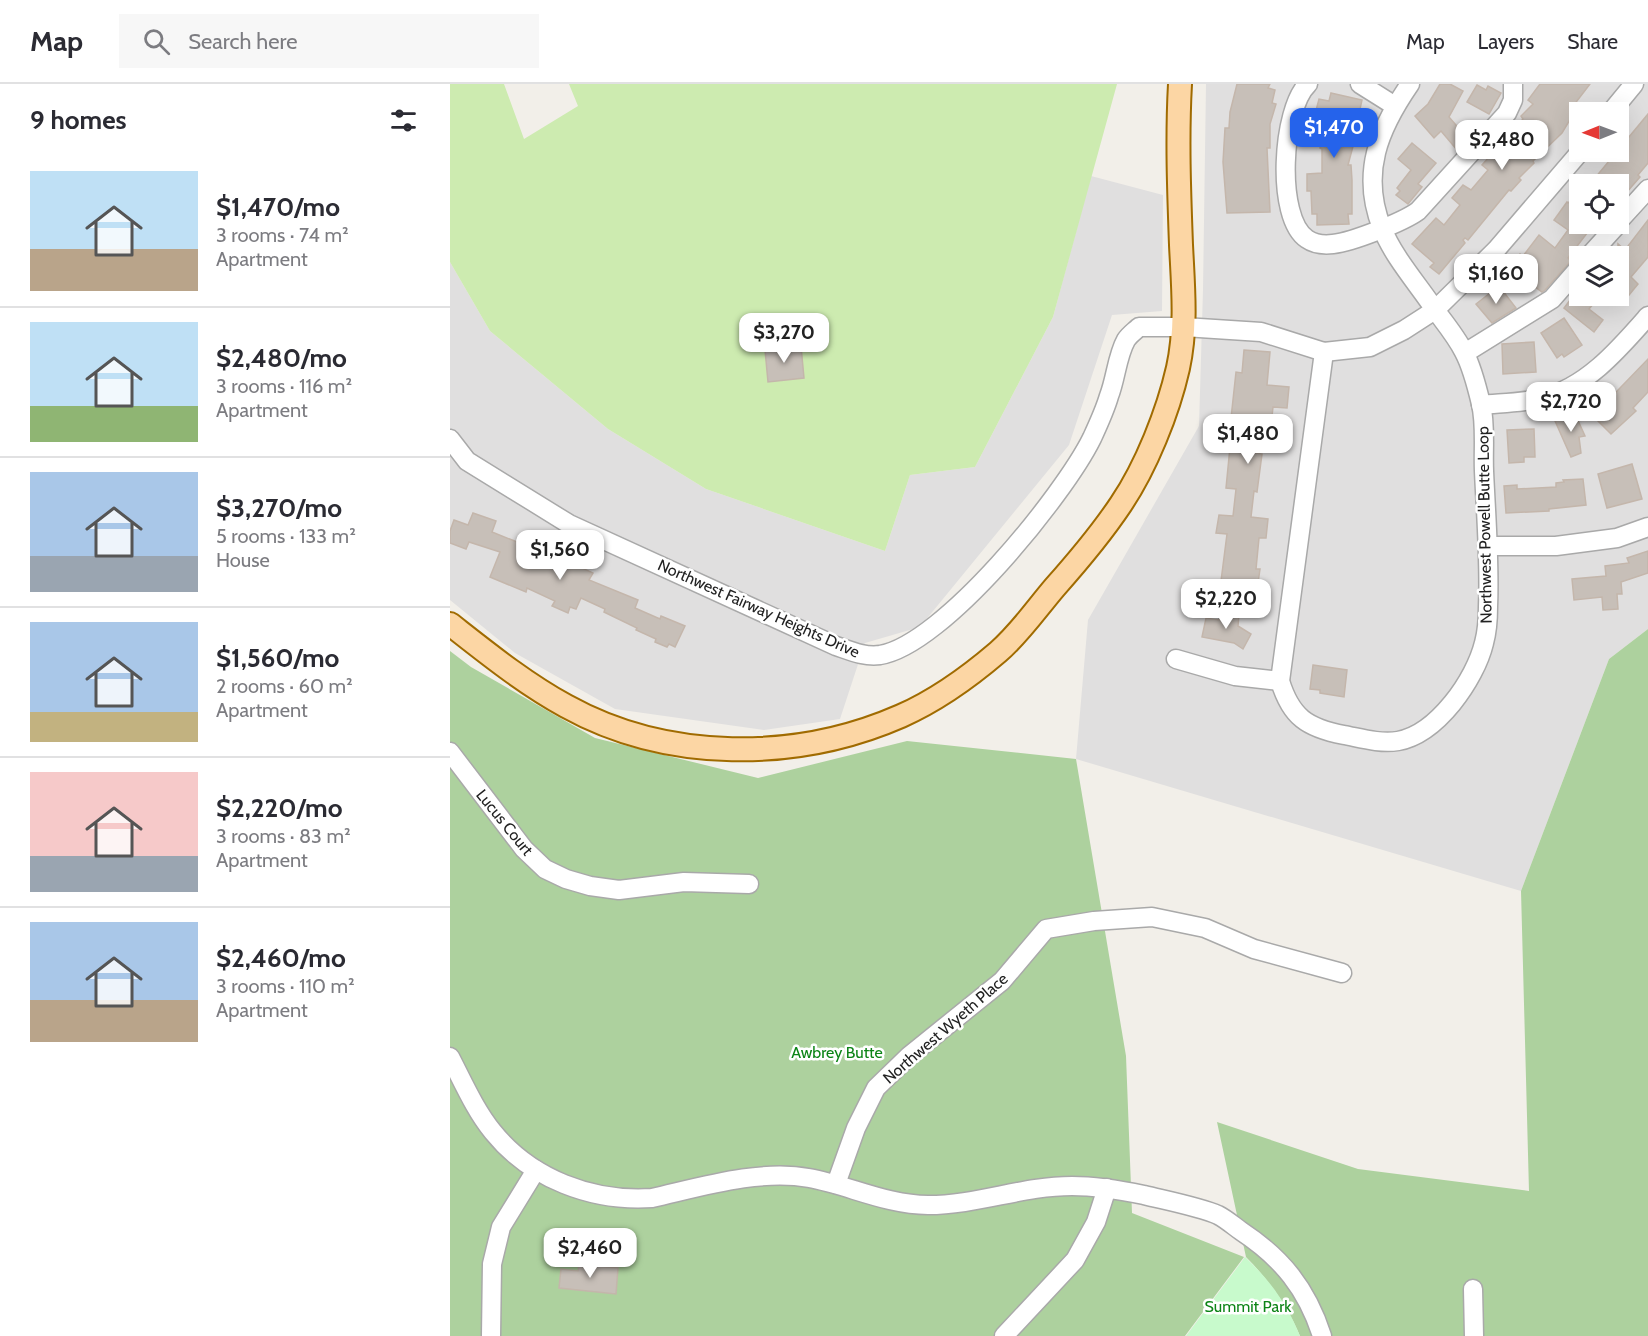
<!DOCTYPE html>
<html lang="en">
<head>
<meta charset="utf-8">
<style>
  :root { --surface:#fff; --page:#f7f7f7; --text:#2b2b33; --muted:#7c7c81; --line:#e1e1e2; --accent:#2563eb }
  body { margin:0; font-family:Cabin,sans-serif; background:var(--page); color:var(--text); height:100vh; display:flex; flex-direction:column; font-size:22px; white-space:nowrap }
  * { box-sizing:border-box; margin:0 }
  p { font-size:20px; color:var(--muted) }
  .icon { flex:none; width:33px; height:33px; fill:none; stroke:currentColor; stroke-width:2; stroke-linecap:round; stroke-linejoin:round }
  .map { position:relative; flex:1; overflow:hidden }
  .panel { display:flex; flex-direction:column; background:var(--surface); width:450px }
  .panel>* { flex:none }
  .needle { width:39px; rotate:269deg }
  .tools { position:absolute; left:1119px; top:18px; display:grid; gap:12px }
  .tools a { display:grid; place-items:center; width:60px; height:60px; border-radius:0px; background:var(--surface); box-shadow:0 6px 24px #0002; font-size:30px }
  .price { position:absolute; translate:-50% -51px; padding:0 14px; border-radius:12px; background:#fff; color:#222; font-size:20px; line-height:39px; filter:drop-shadow(0 2px 3px #0008) }
  .price::after { content:''; position:absolute; left:50%; top:36px; width:18px; height:14px; margin-left:-9px; background:inherit; clip-path:polygon(0 0,100% 0,50% 100%) }
  .price.selected { background:var(--accent); color:#fff }
  ul { padding:0; list-style:none }
  li { display:flex; align-items:center; gap:18px; height:150px; padding:0 30px }
  li+li { border-top:2px solid var(--line) }
  li span { display:grid; place-items:center; flex:none; width:168px; height:120px; border-radius:0px; color:#555 }
  li>.icon { margin-inline-start:auto }
  span .icon { width:72px; height:72px; fill:#fffc; stroke-width:1 }
  li b { font-size:26px }
  h2 { display:flex; justify-content:space-between; align-items:center; height:72px; padding:0 30px; font-size:26px }
  header { display:flex; align-items:center; gap:36px; box-sizing:border-box; height:84px; padding:0 30px; background:var(--surface); border-bottom:2px solid var(--line) }
  header strong { font-size:28px }
  nav { display:flex; gap:33px; margin-inline-start:auto; font-size:21px }
  .search { width:420px; height:54px; background:var(--page); display:flex; align-items:center; gap:15px; box-sizing:border-box; padding:0 21px; border-radius:0px; color:var(--muted); font-size:22px }
  main { display:flex; flex:1; min-height:0 }
  .map>svg:first-child { display:block }
  .residential { fill:#e0dfdf; fill-rule:evenodd }
  .grass { fill:#cdebb0 }
  .forest { fill:#add19e }
  .park { fill:#c8facc }
  .building { fill:#c7bfb8; stroke:#c4b6ab; stroke-width:1.5 }
  .lines { fill:none; stroke-linecap:round; stroke-linejoin:round }
  .minor-casing { stroke:#a9a9a9; stroke-width:21 }
  .major-casing { stroke:#a06b00; stroke-width:26 }
  .minor { stroke:#fff; stroke-width:18 }
  .major { stroke:#fcd6a4; stroke-width:22 }
  .labels { text-anchor:middle; stroke-width:5; stroke-linejoin:round; paint-order:stroke }
  .street-label { font-size:16px; fill:#222; stroke:#fff }
  .park-label { font-size:16px; fill:#0c8416; stroke:#fff }
</style>
</head>
<body>
<header>
<strong>Map</strong>
<div class="search"><svg class="icon" aria-label="search" viewBox="0 0 24 24"><circle cx="10" cy="10" r="6"/><path d="M15 15l6 6"/></svg>Search here</div>
<nav><a>Map</a><a>Layers</a><a>Share</a></nav>
</header>
<main>
<section class="panel">
<h2>9 homes<svg class="icon" aria-label="filters" viewBox="0 0 24 24"><path d="M4 7h16M4 17h16"/><circle cx="9" cy="7" r="2"/><circle cx="15" cy="17" r="2"/></svg></h2>
<ul>
<li><span style="background:linear-gradient(#bfe0f5 65%,#b9a48a 0)"><svg class="icon" aria-label="home" viewBox="0 0 24 24"><path d="M3 11l9-7 9 7M6 9v11h12V9"/></svg></span><div><b>$1,470/mo</b><p>3 rooms · 74 m²</p><p>Apartment</p></div></li>
<li><span style="background:linear-gradient(#bfe0f5 70%,#8fb573 0)"><svg class="icon" aria-label="home" viewBox="0 0 24 24"><path d="M3 11l9-7 9 7M6 9v11h12V9"/></svg></span><div><b>$2,480/mo</b><p>3 rooms · 116 m²</p><p>Apartment</p></div></li>
<li><span style="background:linear-gradient(#a9c7e8 70%,#9aa5b1 0)"><svg class="icon" aria-label="home" viewBox="0 0 24 24"><path d="M3 11l9-7 9 7M6 9v11h12V9"/></svg></span><div><b>$3,270/mo</b><p>5 rooms · 133 m²</p><p>House</p></div></li>
<li><span style="background:linear-gradient(#a9c7e8 75%,#c2b280 0)"><svg class="icon" aria-label="home" viewBox="0 0 24 24"><path d="M3 11l9-7 9 7M6 9v11h12V9"/></svg></span><div><b>$1,560/mo</b><p>2 rooms · 60 m²</p><p>Apartment</p></div></li>
<li><span style="background:linear-gradient(#f6c9c9 70%,#9aa5b1 0)"><svg class="icon" aria-label="home" viewBox="0 0 24 24"><path d="M3 11l9-7 9 7M6 9v11h12V9"/></svg></span><div><b>$2,220/mo</b><p>3 rooms · 83 m²</p><p>Apartment</p></div></li>
<li><span style="background:linear-gradient(#a9c7e8 65%,#b9a48a 0)"><svg class="icon" aria-label="home" viewBox="0 0 24 24"><path d="M3 11l9-7 9 7M6 9v11h12V9"/></svg></span><div><b>$2,460/mo</b><p>3 rooms · 110 m²</p><p>Apartment</p></div></li>
</ul>
</section>
<div class="map">
<svg width="1198" height="1252" viewBox="0 0 1198 1252">
  <rect width="100%" height="100%" fill="#f2efe9"/>
  <!-- residential -->
  <g class="residential">
    <path d="M 756,0 L 1198,0 L 1198,545 L 1159,575 L 1071,807 L 626,675 L 638,536 L 749,342 L 753,206 ZM 1130,28 L 1168,28 L 1168,68 L 1130,68 ZM 1130,100 L 1168,100 L 1168,140 L 1130,140 ZM 1130,172 L 1168,172 L 1168,212 L 1130,212 Z"/>
    <path d="M 641,92 L 713,111 L 712,227 L 662,231 L 619,361 L 470,543 L 415,559 L 390,635 L 314,646 L 165,625 L 65,569 L 0,516 L 0,178 L 40,247 L 158,345 L 256,405 L 435,467 L 460,391 L 525,383 L 603,233 Z"/>
  </g>
  <!-- grass -->
  <path class="grass" d="M 0,0 L 54,0 L 74,55 L 128,22 L 119,0 L 667,0 L 603,233 L 525,383 L 460,391 L 435,467 L 256,405 L 158,345 L 40,247 L 0,178 Z"/>
  <!-- forest -->
  <g class="forest">
    <path d="M 1198,545 L 1198,1252 L 850,1252 C 838,1223 818,1195 796,1173 L 767,1038 L 908,1085 L 1079,1107 L 1071,807 L 1159,575 Z"/>
    <path d="M 0,567 L 21,583 L 145,654 L 308,694 L 457,657 L 626,675 L 676,972 L 682,1129 L 794,1173 L 735,1252 L 0,1252 Z"/>
  </g>
  <!-- park -->
  <path class="park" d="M 795,1173 C 820,1196 837,1220 850,1252 L 736,1252 Z"/>
  <!-- building -->
  <g class="building">
    <path d="M 787,0 L 820,0 L 818,4 L 825,6 L 822,19 L 826,20 L 820,40 L 820,64 L 817,64 L 820,128 L 777,129 L 773,78 L 775,44 L 779,44 L 780,28 Z"/>
    <path d="M 990,0 L 1000,0 L 1013,7 L 999,33 L 1018,55 L 1007,66 L 991,47 L 984,54 L 965,32 L 978,20 Z"/>
    <path d="M 1090,0 L 1140,0 L 1120,26 L 1124,29 L 1112,49 L 1083,77 L 1084,79 L 1069,94 L 1071,96 L 1061,107 L 1059,106 L 1018,156 L 1015,154 L 1013,156 L 1015,159 L 989,190 L 980,183 L 984,179 L 962,160 L 986,134 L 994,141 L 1010,121 L 1002,114 L 1013,101 L 1021,106 L 1038,86 L 1032,81 L 1073,35 L 1071,32 L 1083,20 L 1078,16 Z"/>
    <path d="M 1027,1 L 1036,6 L 1038,2 L 1051,9 L 1039,30 L 1017,18 Z"/>
    <path d="M 881,9 L 912,16 L 910,25 L 913,25 L 898,81 L 901,81 L 902,96 L 902,130 L 898,130 L 899,140 L 867,141 L 867,130 L 862,130 L 861,107 L 857,107 L 857,90 L 872,89 L 872,65 L 870,64 L 872,56 L 859,53 L 869,15 L 879,17 Z"/>
    <path d="M 1198,30 L 1198,79 L 1188,91 L 1190,93 L 1176,109 L 1168,103 L 1168,100 L 1140,100 Z"/>
    <path d="M 962,59 L 986,79 L 968,100 L 972,103 L 958,120 L 946,111 L 950,107 L 947,104 L 961,86 L 948,75 Z"/>
    <path d="M 1130,107 L 1130,140 L 1144,140 L 1118,174 L 1121,177 L 1095,206 L 1092,208 L 1081,200 L 1078,203 L 1057,187 L 1070,170 L 1073,172 L 1089,151 L 1105,164 L 1118,146 L 1104,136 L 1117,118 L 1118,119 Z"/>
    <path d="M 1198,136 L 1198,173 L 1181,193 L 1188,200 L 1175,216 L 1168,211 L 1168,160 L 1175,166 Z"/>
    <path d="M 1049,202 L 1066,224 L 1042,239 L 1026,220 Z"/>
    <path d="M 1123,212 L 1150,212 L 1139,225 L 1153,236 L 1144,248 L 1114,224 Z"/>
    <path d="M 1114,234 L 1132,261 L 1114,273 L 1112,270 L 1107,274 L 1091,249 Z"/>
    <path d="M 1084,258 L 1086,288 L 1053,290 L 1052,260 Z"/>
    <path d="M 351,262 L 354,294 L 318,298 L 315,266 Z"/>
    <path d="M 794,266 L 820,268 L 817,301 L 839,303 L 837,324 L 823,323 L 821,342 L 809,340 L 806,369 L 812,370 L 807,408 L 804,407 L 801,433 L 818,435 L 816,454 L 809,454 L 806,485 L 810,485 L 808,499 L 784,496 L 784,498 L 771,497 L 777,450 L 766,449 L 769,431 L 783,432 L 786,405 L 776,404 L 780,363 L 778,362 L 786,288 L 792,289 Z"/>
    <path d="M 1198,275 L 1198,308 L 1183,324 L 1186,327 L 1161,350 L 1143,332 Z"/>
    <path d="M 1121,330 L 1125,330 L 1135,352 L 1129,353 L 1131,369 L 1121,373 L 1105,337 Z"/>
    <path d="M 1084,345 L 1085,373 L 1074,373 L 1074,378 L 1059,379 L 1057,346 Z"/>
    <path d="M 1182,380 L 1192,415 L 1157,424 L 1148,390 Z"/>
    <path d="M 1133,395 L 1136,421 L 1099,425 L 1099,427 L 1056,429 L 1054,402 L 1067,401 L 1067,405 L 1106,403 L 1106,399 L 1114,398 L 1113,396 Z"/>
    <path d="M 23,429 L 46,437 L 42,448 L 72,460 L 67,471 L 98,483 L 104,471 L 143,489 L 139,496 L 188,516 L 185,524 L 210,535 L 211,532 L 235,542 L 225,563 L 219,560 L 217,563 L 205,558 L 206,555 L 186,546 L 187,544 L 154,528 L 155,525 L 131,514 L 126,525 L 120,523 L 118,529 L 102,522 L 105,517 L 77,504 L 76,508 L 40,493 L 50,468 L 19,458 L 16,465 L 0,459 L 0,447 L 4,436 L 18,441 Z"/>
    <path d="M 1198,467 L 1198,489 L 1171,498 L 1172,510 L 1167,510 L 1168,525 L 1153,526 L 1152,513 L 1124,516 L 1122,495 L 1156,492 L 1155,482 L 1179,479 L 1177,474 Z"/>
    <path d="M 775,529 L 789,531 L 788,542 L 801,550 L 793,565 L 784,559 L 752,553 L 756,534 L 769,536 L 770,531 L 775,532 Z"/>
    <path d="M 863,581 L 897,586 L 894,613 L 870,609 L 870,606 L 860,605 Z"/>
    <path d="M 129,1180 L 168,1184 L 166,1210 L 109,1204 L 111,1185 L 128,1187 Z"/>
  </g>
  <g class="lines">
    <!-- minor casing -->
    <g class="minor-casing">
      <g id="minor">
        <path d="M 858,0 C 832,24 825,134 857,155 C 864,160 874,161 883,160 C 902,158 953,138 968,127 L 1057,29 L 1063,16 L 1063,0"/>
        <path d="M 910,0 L 945,22"/>
        <path d="M 1161,28 L 1184,0"/>
        <path d="M 1168,138 L 1198,105"/>
        <path d="M 1139,172 L 1168,140"/>
        <path d="M 874,268 L 830,597 C 841,633 857,644 894,651 C 910,654 930,660 948,657 C 987,650 1025,596 1034,559 C 1037,548 1038,535 1038,523 C 1040,478 1036,432 1034,387 C 1033,366 1036,341 1031,320 C 1027,303 1022,283 1014,268 C 1006,252 994,238 983,223 C 966,198 943,172 932,144 C 910,89 929,45 960,0"/>
        <path d="M 1015,269 L 1102,215 L 1130,183"/>
        <path d="M 1031,321 C 1051,319 1073,319 1092,314 C 1136,304 1169,265 1198,232"/>
        <path d="M 0,355 L 17,377 L 119,440 L 386,562 C 401,567 414,573 430,571 C 493,561 614,411 642,354 C 648,341 655,326 659,312 C 666,294 667,272 676,256 C 679,251 685,247 689,243 L 734,243 L 811,248 L 874,268 L 920,263 L 954,246 L 985,226 L 1046,166 L 1130,68"/>
        <path d="M 1037,462 L 1106,462 L 1167,454 L 1198,443"/>
        <path d="M 726,575 L 785,592 L 830,597"/>
        <path d="M 0,668 L 74,765 L 95,785 L 116,795 L 140,802 L 169,806 L 234,798 L 299,800"/>
        <path d="M 0,973 C 13,998 25,1026 43,1048 C 81,1095 142,1118 202,1114 C 251,1103 309,1085 359,1094 C 398,1101 437,1121 478,1121 C 527,1121 573,1102 622,1102 C 646,1102 670,1106 694,1111 C 714,1116 750,1123 768,1131 C 776,1135 784,1142 791,1147 C 832,1174 857,1205 872,1252"/>
        <path d="M 386,1100 L 406,1044 L 426,1004 L 459,972 L 552,897 L 596,845 L 644,837 L 702,833 L 755,844 L 804,865 L 892,889"/>
        <path d="M 1023,1205 L 1024,1252"/>
        <path d="M 41,1252 L 42,1180 L 51,1143 L 86,1086"/>
        <path d="M 554,1252 L 625,1176 L 646,1138 L 657,1104"/>
      </g>
    </g>
    <!-- major casing -->
    <g class="major-casing">
      <path id="major" d="M 0,540 C 37,569 74,599 116,622 C 217,678 346,678 451,632 C 485,617 520,592 548,568 C 570,549 587,524 605,503 C 629,476 651,450 671,420 C 696,383 718,328 728,284 C 737,243 733,202 731,161 C 729,107 727,54 730,0"/>
    </g>
    <!-- minor -->
    <use href="#minor" class="minor"/>
    <!-- major -->
    <use href="#major" class="major"/>
  </g>
  <g class="labels">
    <!-- street labels -->
    <g class="street-label">
      <text transform="translate(1034 441) rotate(-91)" y="6">Northwest Powell Butte Loop</text>
      <text transform="translate(309 524) rotate(24)" y="6">Northwest Fairway Heights Drive</text>
      <text transform="translate(55 738) rotate(51)" y="6">Lucus Court</text>
      <text transform="translate(495 944) rotate(-41)" y="6">Northwest Wyeth Place</text>
    </g>
    <!-- park labels -->
    <g class="park-label">
      <text x="387" y="974">Awbrey Butte</text>
      <text x="798" y="1228">Summit Park</text>
    </g>
  </g>
</svg>
<div class="tools">
<a><svg class="needle" viewBox="-14 -14 28 28"><path d="M0-13l5 13h-10z" fill="#e53935"/><path d="M0 13l5-13h-10z" fill="#7c7c81"/></svg></a>
<a><svg class="icon" aria-label="locate" viewBox="0 0 24 24"><circle cx="12" cy="12" r="6"/><path d="M12 2v4M12 18v4M2 12h4M18 12h4"/></svg></a>
<a><svg class="icon" aria-label="layers" viewBox="0 0 24 24"><path d="M12 4l9 5-9 5-9-5zM3 14l9 5 9-5"/></svg></a>
</div>
<b class="price selected" style="left:884px;top:75px">$1,470</b>
<b class="price" style="left:1052px;top:87px">$2,480</b>
<b class="price" style="left:1046px;top:221px">$1,160</b>
<b class="price" style="left:334px;top:280px">$3,270</b>
<b class="price" style="left:1121px;top:349px">$2,720</b>
<b class="price" style="left:798px;top:381px">$1,480</b>
<b class="price" style="left:110px;top:497px">$1,560</b>
<b class="price" style="left:776px;top:546px">$2,220</b>
<b class="price" style="left:140px;top:1195px">$2,460</b>
</div>
</main>
</body>
</html>
